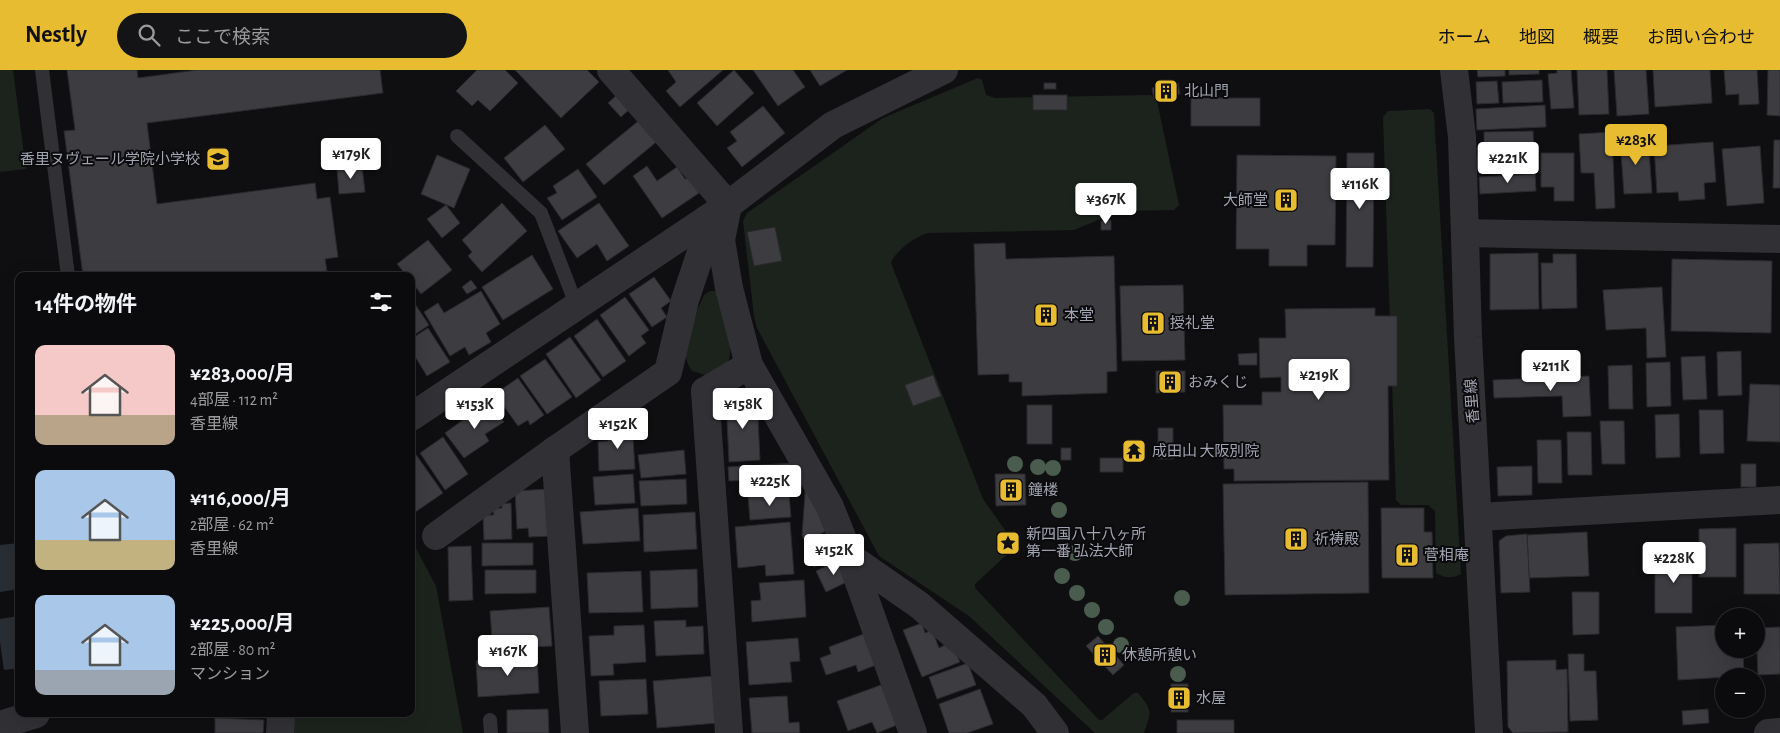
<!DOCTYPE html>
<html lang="ja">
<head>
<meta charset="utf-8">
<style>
  :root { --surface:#0b0b0d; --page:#141416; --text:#f1f3f6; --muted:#9a9b9d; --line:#2b2b2e; --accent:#e7bc31 }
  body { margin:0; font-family:"Alegreya Sans","Noto Sans JP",sans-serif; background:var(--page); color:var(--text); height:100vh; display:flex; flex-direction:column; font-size:19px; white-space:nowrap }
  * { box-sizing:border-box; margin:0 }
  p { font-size:16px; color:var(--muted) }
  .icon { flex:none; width:28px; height:28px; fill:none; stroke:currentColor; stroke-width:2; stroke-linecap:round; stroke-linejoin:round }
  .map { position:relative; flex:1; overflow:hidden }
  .drawer { position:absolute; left:15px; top:202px; width:400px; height:445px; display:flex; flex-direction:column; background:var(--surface); border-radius:10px; box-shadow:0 5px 20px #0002,0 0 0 1px var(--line) }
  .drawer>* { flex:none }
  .fabs { position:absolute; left:1715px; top:538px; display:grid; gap:10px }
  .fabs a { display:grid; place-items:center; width:50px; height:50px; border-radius:50%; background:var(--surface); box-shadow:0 5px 20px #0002,0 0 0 1px var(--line); font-size:25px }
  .price { position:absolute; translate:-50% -42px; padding:0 11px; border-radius:5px; background:#fff; color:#222; font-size:16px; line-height:32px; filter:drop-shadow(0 1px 2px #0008) }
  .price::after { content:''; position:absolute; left:50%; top:30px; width:15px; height:11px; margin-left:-8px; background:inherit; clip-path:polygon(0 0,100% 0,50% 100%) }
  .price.selected { background:var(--accent); color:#111 }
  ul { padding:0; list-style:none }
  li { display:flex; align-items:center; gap:15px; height:125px; padding:0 20px }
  li span { display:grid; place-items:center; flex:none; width:140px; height:100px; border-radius:10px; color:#555 }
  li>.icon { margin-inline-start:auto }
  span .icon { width:60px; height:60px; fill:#fffc; stroke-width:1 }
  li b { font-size:21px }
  h2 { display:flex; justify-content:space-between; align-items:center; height:60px; padding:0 20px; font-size:21px }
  header { display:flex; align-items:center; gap:30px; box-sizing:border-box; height:70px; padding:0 25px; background:var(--accent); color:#111 }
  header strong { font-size:24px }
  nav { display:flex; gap:28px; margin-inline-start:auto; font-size:18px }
  .search { width:350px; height:45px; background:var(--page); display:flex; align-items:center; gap:12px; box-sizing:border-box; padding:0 18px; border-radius:28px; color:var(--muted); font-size:19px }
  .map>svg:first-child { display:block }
  .green { fill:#1c231d }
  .water { fill:#292e35 }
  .building { fill:#3c3c41; stroke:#2a292d }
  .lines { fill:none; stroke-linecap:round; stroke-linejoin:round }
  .service { stroke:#313135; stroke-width:14 }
  .minor { stroke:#313135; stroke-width:28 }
  .tertiary { stroke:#313135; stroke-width:28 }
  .tree { fill:#495c4d }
  .labels { text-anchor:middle; stroke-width:4; stroke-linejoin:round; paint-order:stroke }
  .poi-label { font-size:15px; fill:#a1a4b1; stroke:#0b0a0c; text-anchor:start }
  .street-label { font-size:15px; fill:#a1a4b1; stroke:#0b0a0c }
</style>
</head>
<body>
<header>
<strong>Nestly</strong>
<div class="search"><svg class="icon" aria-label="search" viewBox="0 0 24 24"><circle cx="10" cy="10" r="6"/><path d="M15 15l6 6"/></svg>ここで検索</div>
<nav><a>ホーム</a><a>地図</a><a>概要</a><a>お問い合わせ</a></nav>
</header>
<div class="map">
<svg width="1780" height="663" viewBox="0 0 1780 663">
  <rect width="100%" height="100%" fill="#0f0f11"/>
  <!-- green -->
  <g class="green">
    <path d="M 0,0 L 13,0 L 26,99 L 0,102 Z"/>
    <path d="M 978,8 L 982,10 L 986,25 L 995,28 L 1151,25 L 1157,31 L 1179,135 L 1174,140 L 1120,141 L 1074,160 L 928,163 C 916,166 895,181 891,193 L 983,429 L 1015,474 L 1015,477 L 975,514 L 975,518 L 1099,650 L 1102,650 L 1134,623 L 1138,623 C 1153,641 1151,641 1144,663 L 1095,663 L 969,546 L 879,486 L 757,258 L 754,246 L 743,151 L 747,143 L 883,48 Z"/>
    <path d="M 1430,39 L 1434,43 L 1461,504 C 1452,509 1445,508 1436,503 L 1435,441 L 1428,435 L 1401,435 L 1396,430 L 1383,47 L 1388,41 Z"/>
    <path d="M 710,221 L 717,221 C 721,236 738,283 726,295 C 722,300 714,303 709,306 L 692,301 C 675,277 694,249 704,225 Z"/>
    <path d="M 411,469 L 436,516 L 463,663 L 293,663 L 294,644 L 411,644 Z"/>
  </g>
  <!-- water -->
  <g class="water">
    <path d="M 19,473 L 19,519 L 0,522 L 0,475 Z"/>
    <path d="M 19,546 L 19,598 L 4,600 L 0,572 L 0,549 Z"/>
  </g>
  <!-- building -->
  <g class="building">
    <path d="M 67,0 L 137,0 L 138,8 L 197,0 L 380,0 L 383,23 L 147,53 L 157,134 L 315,113 L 317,129 L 330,127 L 338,187 L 325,189 L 327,201 L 288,206 L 83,206 L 64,61 L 75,60 Z"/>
    <path d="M 477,0 L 505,0 L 518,13 L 490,41 L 478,30 L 472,36 L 456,21 Z"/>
    <path d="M 515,0 L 587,0 L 599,12 L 561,48 Z"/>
    <path d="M 668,0 L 723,0 L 680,37 L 666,21 L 676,12 Z"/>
    <path d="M 734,0 L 754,23 L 717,56 L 697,33 Z"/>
    <path d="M 753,0 L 793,0 L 805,17 L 778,36 Z"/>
    <path d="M 810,0 L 847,0 L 820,16 Z"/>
    <path d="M 1477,0 L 1505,0 L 1505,6 L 1478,7 Z"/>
    <path d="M 1509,0 L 1539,0 L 1539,4 L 1509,5 Z"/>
    <path d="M 1557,0 L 1571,0 L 1574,38 L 1551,39 L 1548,4 L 1557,3 Z"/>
    <path d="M 1577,0 L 1607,0 L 1609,44 L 1579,45 Z"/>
    <path d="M 1614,0 L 1646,0 L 1649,44 L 1617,46 Z"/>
    <path d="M 1653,0 L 1710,0 L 1712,33 L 1655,37 Z"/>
    <path d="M 1724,0 L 1757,0 L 1759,34 L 1739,35 L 1739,24 L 1726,25 Z"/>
    <path d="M 1768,0 L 1780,0 L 1780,46 L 1767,45 Z"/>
    <path d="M 1542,10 L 1543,32 L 1503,33 L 1502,12 Z"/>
    <path d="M 1497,11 L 1499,33 L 1477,34 L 1476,12 Z"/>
    <rect x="1044" y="13" width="12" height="6"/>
    <path d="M 1178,13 L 1180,24 L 1154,29 L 1152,18 Z"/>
    <path d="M 619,23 L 632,37 L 621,47 L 608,33 Z"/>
    <rect x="1033" y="25" width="34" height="15"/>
    <rect x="1191" y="28" width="69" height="28"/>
    <path d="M 1545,35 L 1546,57 L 1477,60 L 1476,39 Z"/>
    <path d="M 763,36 L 785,63 L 742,97 L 727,78 L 737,71 L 730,62 Z"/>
    <path d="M 642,48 L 660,69 L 604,115 L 586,94 Z"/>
    <path d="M 545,55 L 565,79 L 523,112 L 504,88 Z"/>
    <path d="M 1533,61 L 1534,82 L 1484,83 L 1484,62 Z"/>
    <path d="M 1612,62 L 1615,138 L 1596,139 L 1594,103 L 1581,103 L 1579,64 Z"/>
    <path d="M 1648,67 L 1652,123 L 1624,124 L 1620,69 Z"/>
    <path d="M 1774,70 L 1780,70 L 1780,118 L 1773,118 Z"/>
    <path d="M 1713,72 L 1716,112 L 1704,113 L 1705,129 L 1679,131 L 1678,122 L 1657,123 L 1654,76 Z"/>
    <path d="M 1760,76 L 1764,133 L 1727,136 L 1722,79 Z"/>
    <path d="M 1347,83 L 1374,83 L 1373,197 L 1346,197 Z"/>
    <path d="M 1541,83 L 1574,83 L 1574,131 L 1554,131 L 1554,117 L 1541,117 Z"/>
    <path d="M 437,85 L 470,99 L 454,138 L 421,124 Z"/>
    <path d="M 1237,85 L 1336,86 L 1335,175 L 1307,175 L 1307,196 L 1269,196 L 1269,179 L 1236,179 Z"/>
    <path d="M 1533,85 L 1534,101 L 1479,103 L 1478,87 Z"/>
    <path d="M 362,96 L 365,122 L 339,124 L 337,99 Z"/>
    <path d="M 647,96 L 657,111 L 677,97 L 685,109 L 689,108 L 699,123 L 662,148 L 633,106 Z"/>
    <path d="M 578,99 L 597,127 L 562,150 L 547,128 L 557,123 L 553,116 Z"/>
    <path d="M 1535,104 L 1536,121 L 1480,124 L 1479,107 Z"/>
    <path d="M 502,133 L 527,161 L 482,202 L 468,186 L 472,182 L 462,170 Z"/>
    <path d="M 599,133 L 629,176 L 607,191 L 597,174 L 577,188 L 558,161 Z"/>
    <path d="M 446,135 L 460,153 L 442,168 L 427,149 Z"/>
    <path d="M 1111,150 L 1111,160 L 1101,160 L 1101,151 Z"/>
    <path d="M 775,157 L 782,191 L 754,196 L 747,162 Z"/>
    <path d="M 428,170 L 452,200 L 421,224 L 411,211 L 411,206 L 407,206 L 397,194 Z"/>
    <path d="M 1005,173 L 1006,189 L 1114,186 L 1117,301 L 1107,302 L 1107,323 L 1022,326 L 1022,312 L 1009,312 L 1009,304 L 978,305 L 974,174 Z"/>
    <path d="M 1538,183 L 1539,239 L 1490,240 L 1490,184 Z"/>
    <path d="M 1553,184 L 1576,184 L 1577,238 L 1542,239 L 1541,193 L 1553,193 Z"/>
    <path d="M 532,185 L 553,219 L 503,250 L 482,217 Z"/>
    <path d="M 1672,189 L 1772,191 L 1771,263 L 1671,261 Z"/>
    <path d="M 654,207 L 671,231 L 661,238 L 667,247 L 652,257 L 629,224 Z"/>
    <path d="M 471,210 L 477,218 L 467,224 L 462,217 Z"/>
    <path d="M 1183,215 L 1185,290 L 1122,291 L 1120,216 Z"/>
    <path d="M 1662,217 L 1666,287 L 1647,288 L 1646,258 L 1606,260 L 1603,220 Z"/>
    <path d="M 481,221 L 500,254 L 486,263 L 491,272 L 469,285 L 465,277 L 450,286 L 424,242 L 438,233 L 444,243 Z"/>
    <path d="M 625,227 L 649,260 L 641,266 L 646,273 L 629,286 L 600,245 Z"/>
    <path d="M 411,228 L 429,255 L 411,267 Z"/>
    <path d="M 1375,238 L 1375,246 L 1397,246 L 1397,316 L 1388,316 L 1389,410 L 1234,411 L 1234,399 L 1224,399 L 1223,335 L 1262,335 L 1262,322 L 1281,322 L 1281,307 L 1260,308 L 1259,268 L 1286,268 L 1285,239 Z"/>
    <path d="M 597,249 L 626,291 L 603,307 L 574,266 Z"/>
    <path d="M 428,258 L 450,292 L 427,306 L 411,280 L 411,269 Z"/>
    <path d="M 570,267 L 601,310 L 576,328 L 546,284 Z"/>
    <path d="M 1741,281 L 1742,325 L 1718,326 L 1717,282 Z"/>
    <path d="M 1257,283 L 1257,295 L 1239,295 L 1238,284 Z"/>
    <path d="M 1705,286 L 1707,329 L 1683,330 L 1681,287 Z"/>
    <path d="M 545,289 L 572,327 L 547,344 L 520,306 Z"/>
    <path d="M 1670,292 L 1671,336 L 1647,337 L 1646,293 Z"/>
    <path d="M 1632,295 L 1633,339 L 1609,339 L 1608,296 Z"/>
    <path d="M 1156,301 L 1185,301 L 1185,322 L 1156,323 Z"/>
    <path d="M 933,305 L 941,326 L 913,336 L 905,315 Z"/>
    <path d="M 1589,306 L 1591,346 L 1563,347 L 1562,326 L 1494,328 L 1493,310 Z"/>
    <path d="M 518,308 L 544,345 L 530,355 L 528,350 L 518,356 L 495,324 Z"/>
    <path d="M 1750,314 L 1780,315 L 1780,372 L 1747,371 Z"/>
    <path d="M 757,328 L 760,390 L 729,392 L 726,330 Z"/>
    <path d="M 489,331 L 504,352 L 485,364 L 489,371 L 464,388 L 445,363 Z"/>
    <rect x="1027" y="335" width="25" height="39"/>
    <path d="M 1699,340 L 1723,340 L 1724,383 L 1700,384 Z"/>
    <path d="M 1679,344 L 1680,387 L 1656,388 L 1655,345 Z"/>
    <path d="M 1600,351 L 1624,351 L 1625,394 L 1602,394 Z"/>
    <path d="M 632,353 L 635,399 L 599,401 L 598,372 L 608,371 L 608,363 L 620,362 L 620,354 Z"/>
    <rect x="1158" y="358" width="15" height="31"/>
    <path d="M 1567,362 L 1591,362 L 1592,405 L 1568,405 Z"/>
    <path d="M 443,367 L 468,404 L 445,420 L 420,383 Z"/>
    <path d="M 1537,370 L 1561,370 L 1562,413 L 1538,413 Z"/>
    <rect x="1061" y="378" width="10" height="12"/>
    <path d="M 412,379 L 443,423 L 414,443 L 411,438 Z"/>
    <path d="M 684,380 L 686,404 L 641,408 L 638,385 Z"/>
    <rect x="1100" y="388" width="23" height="14"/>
    <path d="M 794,393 L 795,419 L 748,421 L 748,410 L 729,411 L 728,397 Z"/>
    <rect x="1741" y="394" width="15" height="23"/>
    <path d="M 1532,396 L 1532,425 L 1498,426 L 1497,397 Z"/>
    <path d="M 633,404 L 635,433 L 595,435 L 593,407 Z"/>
    <path d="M 995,404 L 1025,404 L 1026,435 L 996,436 Z"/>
    <path d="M 686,409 L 687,434 L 641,436 L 639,411 Z"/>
    <path d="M 806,411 L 830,459 L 805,472 L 802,465 Z"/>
    <path d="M 1368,412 L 1369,523 L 1225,525 L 1223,414 Z"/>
    <path d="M 548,419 L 551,466 L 529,467 L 528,458 L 517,459 L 515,421 Z"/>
    <path d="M 789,423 L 791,447 L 750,450 L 748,426 Z"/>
    <path d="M 511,433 L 512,469 L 484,470 L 483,445 L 494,445 L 493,439 L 502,438 L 502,434 Z"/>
    <path d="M 638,438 L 640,471 L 583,474 L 580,442 Z"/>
    <path d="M 1381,438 L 1424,438 L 1424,462 L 1432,462 L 1433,508 L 1382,508 Z"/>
    <path d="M 695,442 L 697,479 L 644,482 L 643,445 Z"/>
    <path d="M 790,452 L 794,504 L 766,506 L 765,495 L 738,498 L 735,457 Z"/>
    <path d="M 1736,458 L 1736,507 L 1699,507 L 1699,459 Z"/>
    <path d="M 1587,462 L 1589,506 L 1529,508 L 1527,465 Z"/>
    <path d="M 831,463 L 842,484 L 814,497 L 804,477 Z"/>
    <path d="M 1527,464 L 1530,522 L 1501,523 L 1499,471 L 1506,466 Z"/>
    <path d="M 482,473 L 533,473 L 533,495 L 482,496 Z"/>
    <path d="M 1779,473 L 1780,524 L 1744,524 L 1744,474 Z"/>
    <path d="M 471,476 L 473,530 L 449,531 L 448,477 Z"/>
    <rect x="1655" y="485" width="37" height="58"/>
    <path d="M 841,489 L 851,510 L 826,522 L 816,501 Z"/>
    <path d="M 697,499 L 698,537 L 651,539 L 650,501 Z"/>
    <path d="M 485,500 L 536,500 L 536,523 L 485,524 Z"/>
    <path d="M 641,501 L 643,542 L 589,543 L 587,503 Z"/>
    <path d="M 804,510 L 806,547 L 752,552 L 751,531 L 761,530 L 759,513 Z"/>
    <path d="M 1572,522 L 1599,522 L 1599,564 L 1573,565 Z"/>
    <path d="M 549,537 L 552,576 L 532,577 L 532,565 L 492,567 L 490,541 Z"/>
    <path d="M 686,550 L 686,557 L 703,556 L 704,584 L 656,586 L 654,551 Z"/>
    <path d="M 922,553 L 925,563 L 932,560 L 939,578 L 951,572 L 960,592 L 922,607 L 903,560 Z"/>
    <path d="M 644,555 L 646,592 L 613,594 L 614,605 L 591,606 L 589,566 L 614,565 L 614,556 Z"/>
    <path d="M 1724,555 L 1724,579 L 1743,579 L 1744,606 L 1678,610 L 1676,557 Z"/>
    <path d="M 1780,557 L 1780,604 L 1758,605 L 1756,558 Z"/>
    <path d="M 869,562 L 881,593 L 858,602 L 856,595 L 826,605 L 820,588 L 831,584 L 829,577 Z"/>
    <path d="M 1098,566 L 1124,595 L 1113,605 L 1086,576 Z"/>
    <path d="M 798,568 L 800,591 L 790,592 L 792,612 L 749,615 L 746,572 Z"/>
    <path d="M 1568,584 L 1584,584 L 1584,601 L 1596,601 L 1598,650 L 1570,651 Z"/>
    <path d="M 537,586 L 539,623 L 478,627 L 476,591 Z"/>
    <path d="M 1556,590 L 1556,600 L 1567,599 L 1568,662 L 1513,663 L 1508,657 L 1507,591 Z"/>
    <path d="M 968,593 L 976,615 L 937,629 L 929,607 Z"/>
    <path d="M 714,606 L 718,653 L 657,658 L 653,611 Z"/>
    <path d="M 646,609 L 648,644 L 601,646 L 599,611 Z"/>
    <rect x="1171" y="614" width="17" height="28"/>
    <path d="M 881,615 L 897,655 L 877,663 L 872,652 L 848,661 L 837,631 Z"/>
    <path d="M 980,619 L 993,654 L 967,663 L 949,663 L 939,634 Z"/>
    <path d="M 787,626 L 789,653 L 799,652 L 800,663 L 752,663 L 749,628 Z"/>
    <path d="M 548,639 L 549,663 L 507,663 L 507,640 Z"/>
    <path d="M 1708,639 L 1709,653 L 1683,655 L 1682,641 Z"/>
    <path d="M 215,648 L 264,650 L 263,663 L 215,663 Z"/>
    <rect x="1177" y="650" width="57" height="13"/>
  </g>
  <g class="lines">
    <!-- service -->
    <g class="service">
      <path d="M 42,0 L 68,206"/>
      <path d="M 457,66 L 541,143 L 577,237"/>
      <path d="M 490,650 L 491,663"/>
    </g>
    <!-- minor -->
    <g class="minor">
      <path d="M 611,0 L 728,135 L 833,55 L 944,0"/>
      <path d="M 1465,163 L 1780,169"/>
      <path d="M 705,321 L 729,663"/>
      <path d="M 705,321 L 749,295"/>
      <path d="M 411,347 L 728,135 L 721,170 L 729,218 L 749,295 L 830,437 L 850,487 L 919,535 L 1034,635 L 1055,663"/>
      <path d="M 555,380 L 575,663"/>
      <path d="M 1479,447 L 1780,430"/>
      <path d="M 436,466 L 555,380 L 668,302 L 685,230 L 713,146"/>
      <path d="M 850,487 L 913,663"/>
      <path d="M 0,655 L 36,644"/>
      <path d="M 280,663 L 281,644"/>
      <path d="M 1768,663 L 1780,662"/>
    </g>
    <!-- tertiary -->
    <path class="tertiary" d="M 1454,0 L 1462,67 L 1468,267 L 1489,663"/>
  </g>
  <!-- trees -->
  <g class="tree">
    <circle cx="1015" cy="394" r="8"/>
    <circle cx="1038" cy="397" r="8"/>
    <circle cx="1053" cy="398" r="8"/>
    <circle cx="1059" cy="440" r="8"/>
    <circle cx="1075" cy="483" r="8"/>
    <circle cx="1062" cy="506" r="8"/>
    <circle cx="1077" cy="523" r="8"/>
    <circle cx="1182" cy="528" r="8"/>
    <circle cx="1092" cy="540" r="8"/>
    <circle cx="1106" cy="557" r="8"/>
    <circle cx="1121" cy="575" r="8"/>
    <circle cx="1178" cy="604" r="8"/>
  </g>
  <!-- icons -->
  <defs>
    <g id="building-square" transform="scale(1.25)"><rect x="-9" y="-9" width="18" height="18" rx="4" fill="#e7bc31" stroke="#0b0a0c"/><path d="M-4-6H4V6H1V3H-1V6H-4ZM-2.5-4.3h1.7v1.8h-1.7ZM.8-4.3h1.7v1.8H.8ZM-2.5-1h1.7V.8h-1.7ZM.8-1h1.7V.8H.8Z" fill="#111"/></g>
    <g id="school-square" transform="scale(1.25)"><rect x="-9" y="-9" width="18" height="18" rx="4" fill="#e7bc31" stroke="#0b0a0c"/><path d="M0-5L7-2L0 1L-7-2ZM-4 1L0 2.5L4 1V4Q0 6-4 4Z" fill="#111"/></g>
    <g id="temple-square" transform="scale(1.25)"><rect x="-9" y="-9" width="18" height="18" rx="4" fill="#e7bc31" stroke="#0b0a0c"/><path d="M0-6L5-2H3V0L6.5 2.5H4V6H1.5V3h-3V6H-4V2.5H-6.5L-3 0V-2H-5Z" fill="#111"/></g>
    <g id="sight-square" transform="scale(1.25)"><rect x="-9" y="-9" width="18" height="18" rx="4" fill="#e7bc31" stroke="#0b0a0c"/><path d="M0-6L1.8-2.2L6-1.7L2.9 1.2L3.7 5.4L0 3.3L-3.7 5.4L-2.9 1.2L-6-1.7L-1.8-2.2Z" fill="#111"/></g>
  </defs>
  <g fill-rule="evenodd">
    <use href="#building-square" x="1166" y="21"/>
    <use href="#school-square" x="218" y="89"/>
    <use href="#building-square" x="1286" y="130"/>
    <use href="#building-square" x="1046" y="245"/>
    <use href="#building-square" x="1153" y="253"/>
    <use href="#building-square" x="1170" y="312"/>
    <use href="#temple-square" x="1134" y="381"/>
    <use href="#building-square" x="1011" y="420"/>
    <use href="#building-square" x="1296" y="469"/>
    <use href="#sight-square" x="1008" y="473"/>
    <use href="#building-square" x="1407" y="485"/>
    <use href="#building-square" x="1105" y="585"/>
    <use href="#building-square" x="1179" y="628"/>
  </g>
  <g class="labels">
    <!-- poi labels -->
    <g class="poi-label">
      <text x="1184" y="26">北山門</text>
      <text x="200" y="94" text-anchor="end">香里ヌヴェール学院小学校</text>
      <text x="1268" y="135" text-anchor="end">大師堂</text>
      <text x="1064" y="250">本堂</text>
      <text x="1170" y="258">授礼堂</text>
      <text x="1188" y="317">おみくじ</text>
      <text x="1152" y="386">成田山 大阪別院</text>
      <text x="1028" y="425">鐘楼</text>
      <text x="1026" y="469">新四国八十八ヶ所<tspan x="1026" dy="17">第一番 弘法大師</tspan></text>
      <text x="1314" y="474">祈祷殿</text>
      <text x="1424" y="490">菅相庵</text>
      <text x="1122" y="590">休憩所憩い</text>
      <text x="1196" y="633">水屋</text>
    </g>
    <!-- street labels -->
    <g class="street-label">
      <text transform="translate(1472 331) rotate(-94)" y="5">香里線</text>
    </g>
  </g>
</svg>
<div class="fabs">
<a>+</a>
<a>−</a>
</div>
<b class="price selected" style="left:1636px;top:96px">¥283K</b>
<b class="price" style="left:351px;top:110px">¥179K</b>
<b class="price" style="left:1508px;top:114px">¥221K</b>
<b class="price" style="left:1360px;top:140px">¥116K</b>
<b class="price" style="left:1106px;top:155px">¥367K</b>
<b class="price" style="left:1551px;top:322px">¥211K</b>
<b class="price" style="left:1319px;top:331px">¥219K</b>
<b class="price" style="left:475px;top:360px">¥153K</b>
<b class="price" style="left:743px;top:360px">¥158K</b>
<b class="price" style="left:618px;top:380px">¥152K</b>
<b class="price" style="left:770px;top:437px">¥225K</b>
<b class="price" style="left:834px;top:506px">¥152K</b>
<b class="price" style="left:1674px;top:514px">¥228K</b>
<b class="price" style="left:508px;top:607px">¥167K</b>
<section class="drawer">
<h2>14件の物件<svg class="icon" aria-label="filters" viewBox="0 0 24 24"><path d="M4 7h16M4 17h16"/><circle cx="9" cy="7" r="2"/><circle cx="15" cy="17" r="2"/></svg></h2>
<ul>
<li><span style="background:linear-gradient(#f6c9c9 70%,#b9a48a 0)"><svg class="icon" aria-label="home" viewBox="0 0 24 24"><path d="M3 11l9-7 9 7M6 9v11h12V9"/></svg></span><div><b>¥283,000/月</b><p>4部屋 · 112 m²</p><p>香里線</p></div></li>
<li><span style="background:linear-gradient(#a9c7e8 70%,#c2b280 0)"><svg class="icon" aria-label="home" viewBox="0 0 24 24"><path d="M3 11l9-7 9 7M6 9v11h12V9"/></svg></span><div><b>¥116,000/月</b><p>2部屋 · 62 m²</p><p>香里線</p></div></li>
<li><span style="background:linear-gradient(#a9c7e8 75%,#9aa5b1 0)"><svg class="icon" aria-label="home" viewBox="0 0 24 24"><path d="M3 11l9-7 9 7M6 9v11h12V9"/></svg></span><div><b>¥225,000/月</b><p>2部屋 · 80 m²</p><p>マンション</p></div></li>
</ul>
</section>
</div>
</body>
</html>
